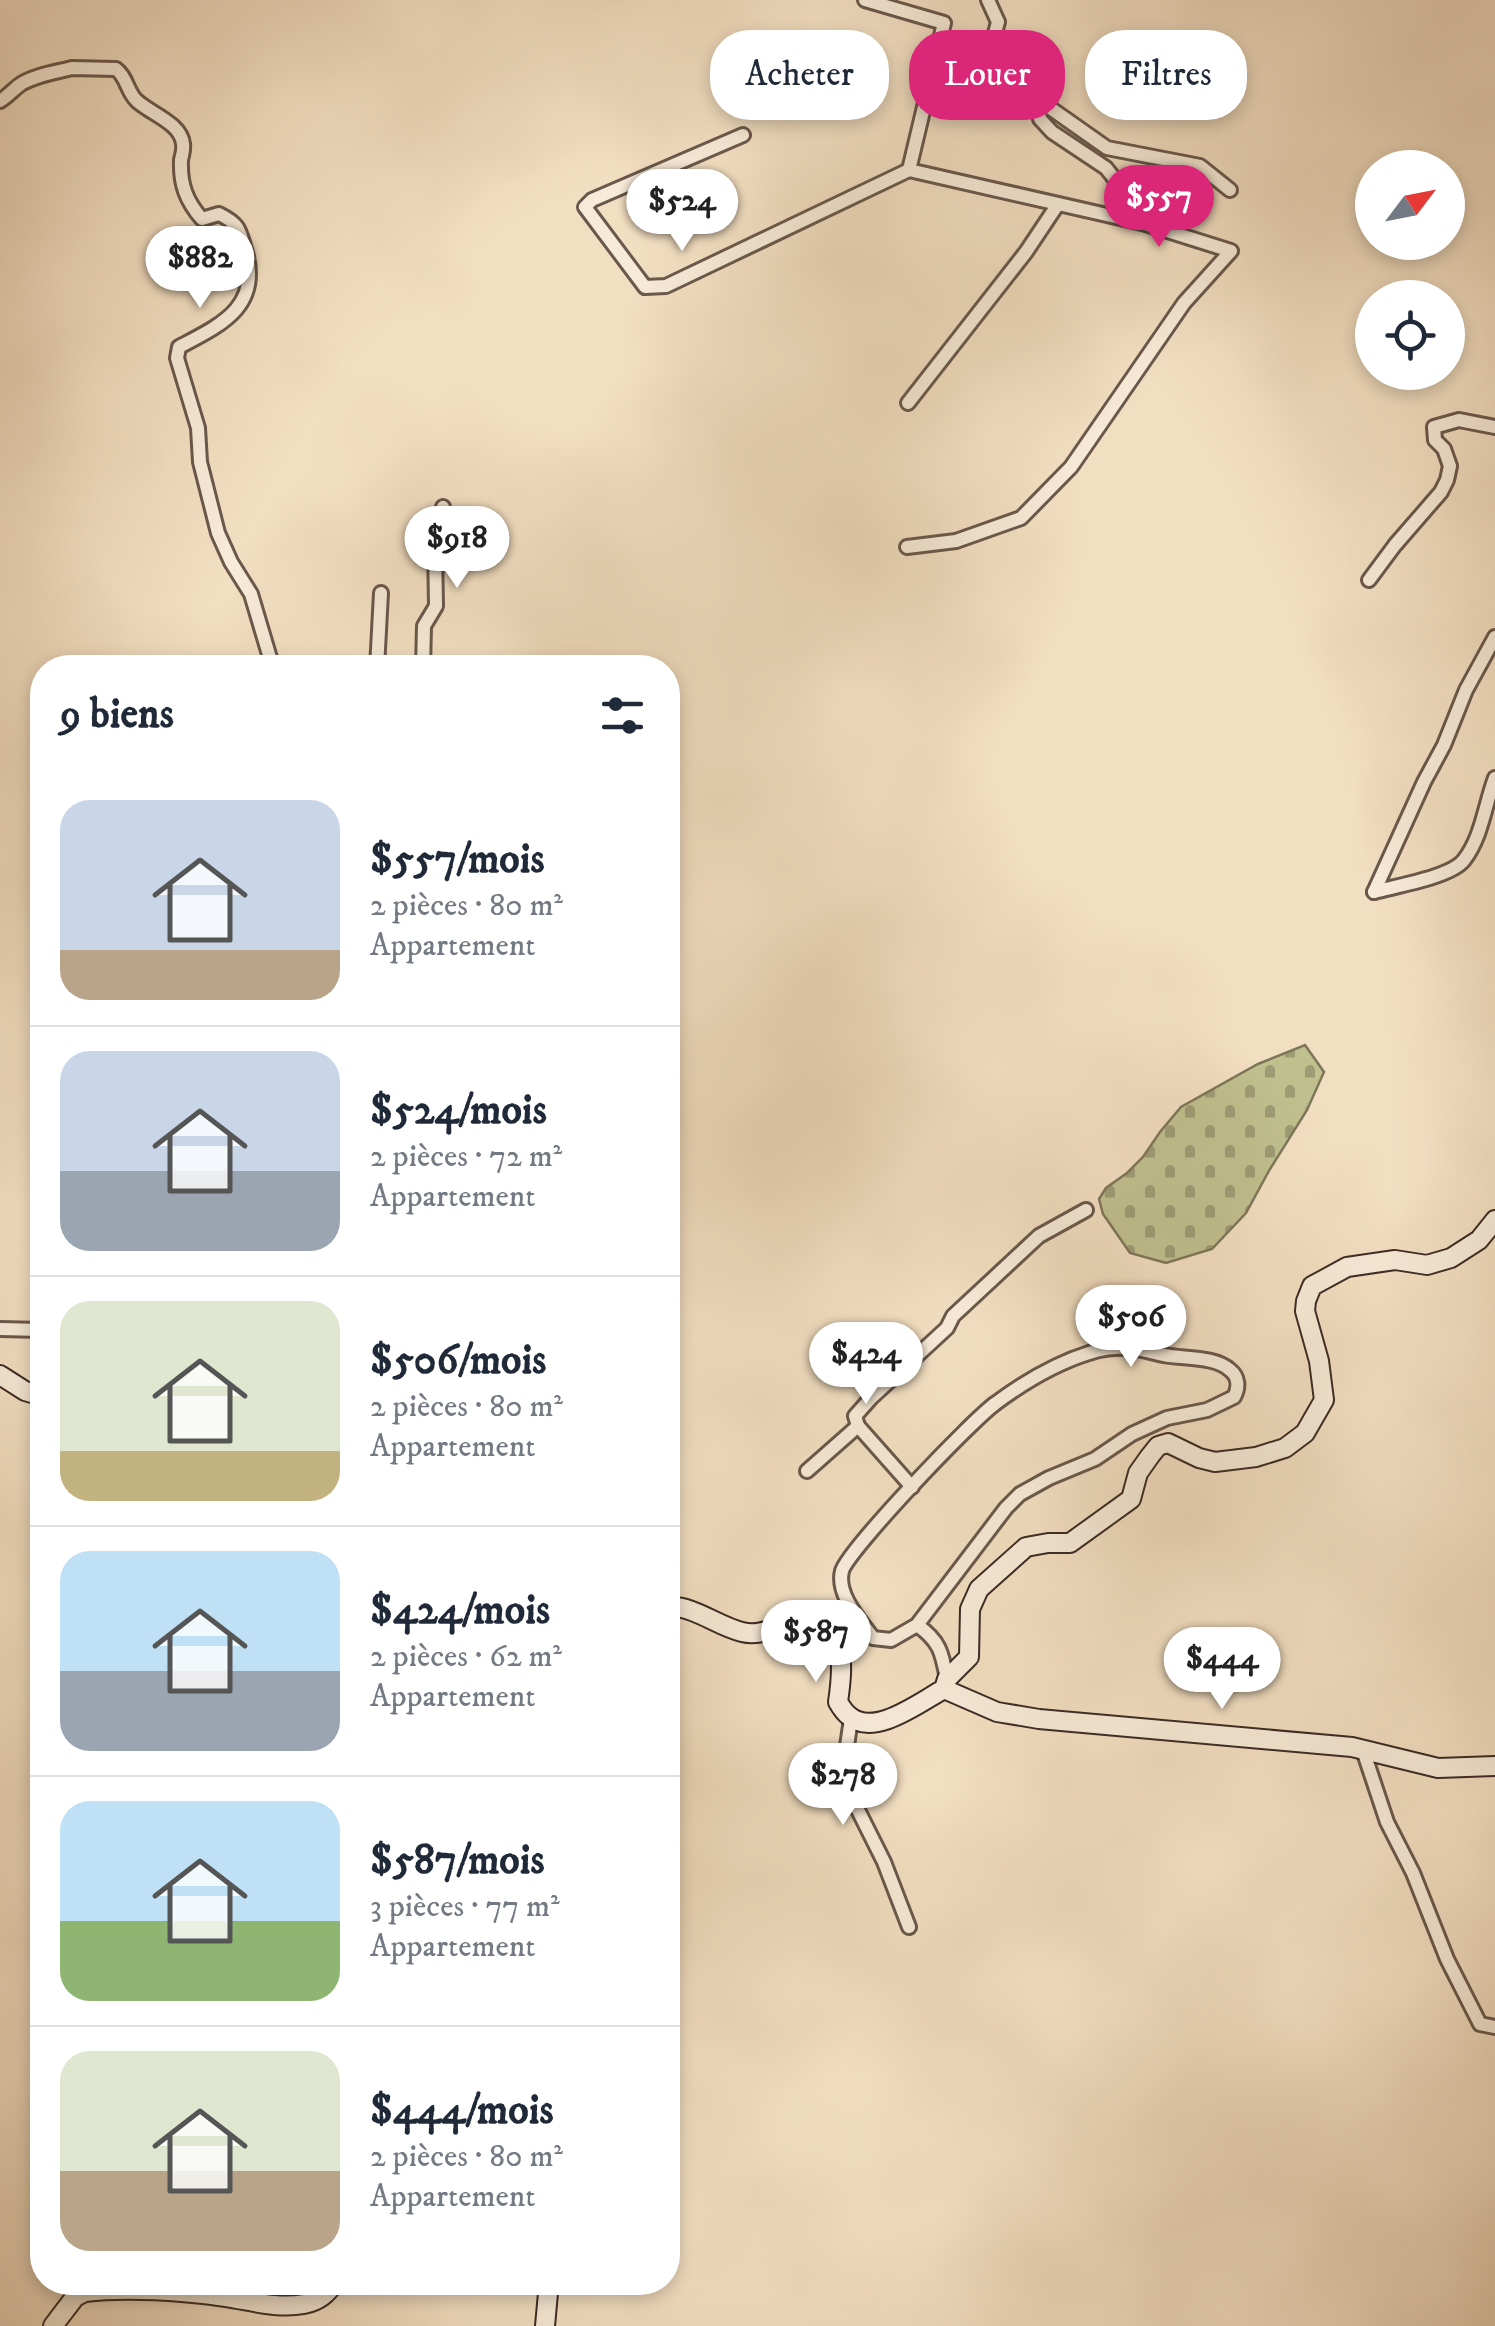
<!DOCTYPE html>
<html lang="fr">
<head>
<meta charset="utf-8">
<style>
  :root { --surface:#fff; --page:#f6f6f7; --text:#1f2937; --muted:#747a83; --line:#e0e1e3; --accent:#db2777 }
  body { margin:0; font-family:"IM FELL DW Pica",serif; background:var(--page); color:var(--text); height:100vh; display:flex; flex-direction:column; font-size:38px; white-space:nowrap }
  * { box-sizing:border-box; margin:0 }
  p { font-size:32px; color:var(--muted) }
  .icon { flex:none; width:55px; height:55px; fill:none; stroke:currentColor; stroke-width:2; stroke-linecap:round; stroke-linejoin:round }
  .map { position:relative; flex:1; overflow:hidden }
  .details { position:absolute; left:30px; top:655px; width:650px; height:1640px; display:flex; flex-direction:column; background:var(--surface); border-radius:40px; box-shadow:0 5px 15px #0003 }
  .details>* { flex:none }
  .banner { position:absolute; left:710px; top:30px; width:635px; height:90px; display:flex; gap:20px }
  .needle { width:65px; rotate:58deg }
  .tools { position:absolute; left:1355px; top:150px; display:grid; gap:20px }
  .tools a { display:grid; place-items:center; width:110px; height:110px; border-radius:50%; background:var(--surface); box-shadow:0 5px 15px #0003; font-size:50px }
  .price { position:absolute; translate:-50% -85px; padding:0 22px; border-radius:35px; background:#fff; color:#222; font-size:32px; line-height:65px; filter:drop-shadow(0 2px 5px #0008) }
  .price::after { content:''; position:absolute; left:50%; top:60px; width:30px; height:22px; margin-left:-15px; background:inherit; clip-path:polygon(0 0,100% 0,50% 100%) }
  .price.current { background:var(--accent); color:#fff }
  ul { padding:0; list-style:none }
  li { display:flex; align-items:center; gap:30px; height:250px; padding:0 30px }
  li+li { border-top:2px solid var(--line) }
  li span { display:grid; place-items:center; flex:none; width:280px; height:200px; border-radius:30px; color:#555 }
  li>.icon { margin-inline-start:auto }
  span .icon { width:120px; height:120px; fill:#fffc; stroke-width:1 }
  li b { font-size:42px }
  h2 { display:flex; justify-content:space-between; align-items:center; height:120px; padding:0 30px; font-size:42px }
  .chip { padding:0 35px; border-radius:40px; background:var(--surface); box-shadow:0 5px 15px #0003; font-size:35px; line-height:90px }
  .chip.current { background:var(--accent); color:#fff }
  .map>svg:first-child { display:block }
  .cemetery { fill:url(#cemetery-stones); stroke:#7e765a; stroke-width:2.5 }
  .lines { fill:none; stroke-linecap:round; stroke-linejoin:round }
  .street-casing { stroke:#6a584c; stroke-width:18 }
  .secondary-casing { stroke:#3c2b25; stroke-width:22 }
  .street { stroke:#f7ead7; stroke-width:12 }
  .secondary { stroke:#f7ead7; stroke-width:18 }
</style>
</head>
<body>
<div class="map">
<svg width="1495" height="2326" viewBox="0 0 1495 2326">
  <defs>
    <pattern id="cemetery-stones" width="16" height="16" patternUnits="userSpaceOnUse" patternTransform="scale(2.5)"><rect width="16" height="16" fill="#c0c08f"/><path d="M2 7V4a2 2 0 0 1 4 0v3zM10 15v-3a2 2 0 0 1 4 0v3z" fill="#9d9c75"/></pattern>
  </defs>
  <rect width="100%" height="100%" fill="#f2dec1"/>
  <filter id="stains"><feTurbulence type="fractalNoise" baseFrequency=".002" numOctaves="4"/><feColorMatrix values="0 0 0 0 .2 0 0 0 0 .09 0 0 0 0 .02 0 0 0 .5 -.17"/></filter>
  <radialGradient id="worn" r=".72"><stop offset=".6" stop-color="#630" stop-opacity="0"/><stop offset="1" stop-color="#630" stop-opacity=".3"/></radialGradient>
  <!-- cemetery -->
  <path class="cemetery" d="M 1305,1045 L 1324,1072 L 1307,1110 L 1270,1169 L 1246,1213 L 1212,1249 L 1166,1263 L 1130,1253 L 1103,1214 L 1099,1199 L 1106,1188 L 1127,1173 L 1143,1157 L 1160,1132 L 1181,1107 L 1258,1064 Z"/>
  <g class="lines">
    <!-- street casing -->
    <g class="street-casing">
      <g id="street">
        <path d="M 865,0 L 944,23 L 909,170 L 1142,223 L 1231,251 L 1184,303 L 1071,467 L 1021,518 L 956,541 L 907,547"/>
        <path d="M 988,0 L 998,22 L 995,33 L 996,46 L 1020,83 L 1036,98 L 1040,119 L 1052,132 L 1106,168 L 1129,197 L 1142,223"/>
        <path d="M 1036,98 L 1107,148 L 1200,166 L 1230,190"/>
        <path d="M 0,101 C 8,96 14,89 21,84 C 35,75 57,72 72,68 L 116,69 C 127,77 127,92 137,101 C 151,114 181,123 183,144 C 184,150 182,155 181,160 C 180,184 186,201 202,219 L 219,214 C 239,224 239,229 245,249 C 262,306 223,324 179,347 L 177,358 L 198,428 L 200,462 L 218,533 L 231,562 L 251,594 L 273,668"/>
        <path d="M 743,135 L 592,200 L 585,207 L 645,287 L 666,286 L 909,170"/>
        <path d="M 908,403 L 1026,252 L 1058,204"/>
        <path d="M 1369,580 L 1395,545 L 1441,492 L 1447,480 L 1450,466 L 1444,449 L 1435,440 L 1434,427 L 1459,420 L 1495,427"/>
        <path d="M 377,668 L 381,593"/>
        <path d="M 423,668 L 424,626 L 436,606 L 435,546 L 443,507"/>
        <path d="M 1374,892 L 1424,782 L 1444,745 L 1466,690 L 1495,637"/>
        <path d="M 1374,892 C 1396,886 1451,877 1464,860 C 1482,837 1485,804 1495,778"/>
        <path d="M 0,1329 L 42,1330"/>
        <path d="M 858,1426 L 855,1416 L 871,1398 L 947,1328 L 953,1316 L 1039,1236 L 1086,1210"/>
        <path d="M 807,1471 L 858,1426 L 912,1487"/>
        <path d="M 917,1625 L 1006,1508 L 1020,1494 L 1049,1478 L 1095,1459 L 1132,1434 L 1167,1418 L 1207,1410 L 1234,1397 C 1239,1388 1239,1377 1230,1370 C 1215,1356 1184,1359 1164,1355 C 1152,1353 1139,1348 1127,1348 C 1116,1347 1100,1349 1089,1353 C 1057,1363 1023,1383 996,1403 C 973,1419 848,1550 842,1571 C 836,1595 861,1621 873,1638 L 891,1640 L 917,1625 C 940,1641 942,1653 947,1679"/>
        <path d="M 851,1719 L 847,1746 L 853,1800 L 884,1862 L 909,1927"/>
        <path d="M 1363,1750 L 1387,1822 L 1413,1873 L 1447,1959 L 1480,2024 L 1495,2027"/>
        <path d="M 39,2026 L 42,2029"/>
        <path d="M 242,2282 L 261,2303"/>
      </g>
    </g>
    <!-- secondary casing -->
    <g class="secondary-casing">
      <g id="secondary">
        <path d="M 0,1375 L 25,1391 L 42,1396"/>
        <path d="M 668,1607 C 693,1605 717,1626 742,1632 C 762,1637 776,1625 795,1623 C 849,1615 843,1668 838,1702 C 841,1707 844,1712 848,1715 C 873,1739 920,1702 944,1689 L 947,1679 L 969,1657 L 970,1609 L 979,1589 L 1026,1547 L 1048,1543 L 1070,1543 L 1131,1499 L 1138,1473 L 1150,1456 L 1158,1446 L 1168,1443 L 1199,1458 L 1215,1462 L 1256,1457 L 1285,1448 L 1305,1433 L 1324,1400 L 1319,1361 L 1305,1311 L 1306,1301 L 1312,1286 L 1347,1267 L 1395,1260 L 1427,1265 L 1451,1258 L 1479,1240 L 1495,1220"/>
        <path d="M 944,1689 L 997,1712 L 1039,1719 L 1352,1747 L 1438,1768 L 1495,1766"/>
        <path d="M 53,2326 L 75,2297 L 85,2292 C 127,2287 183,2291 226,2297 C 252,2301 278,2309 304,2304 C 319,2301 327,2294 335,2282"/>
        <path d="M 545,2326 L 549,2282"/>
      </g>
    </g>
    <!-- street -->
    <use href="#street" class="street"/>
    <!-- secondary -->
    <use href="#secondary" class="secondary"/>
  </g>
  <rect width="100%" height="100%" filter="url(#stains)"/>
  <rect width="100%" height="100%" fill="url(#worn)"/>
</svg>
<div class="tools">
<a><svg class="needle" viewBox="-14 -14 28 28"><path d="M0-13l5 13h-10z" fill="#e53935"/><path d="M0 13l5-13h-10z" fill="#747a83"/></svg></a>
<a><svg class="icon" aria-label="locate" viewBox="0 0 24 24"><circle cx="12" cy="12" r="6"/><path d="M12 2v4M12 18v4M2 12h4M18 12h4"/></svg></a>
</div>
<b class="price current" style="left:1159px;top:250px">$557</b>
<b class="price" style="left:682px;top:254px">$524</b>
<b class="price" style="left:200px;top:311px">$882</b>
<b class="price" style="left:457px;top:591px">$918</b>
<b class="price" style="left:1131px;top:1370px">$506</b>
<b class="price" style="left:866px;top:1407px">$424</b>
<b class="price" style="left:816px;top:1685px">$587</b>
<b class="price" style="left:1222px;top:1712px">$444</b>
<b class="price" style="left:843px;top:1828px">$278</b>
<div class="banner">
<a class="chip">Acheter</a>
<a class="chip current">Louer</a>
<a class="chip">Filtres</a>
</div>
<section class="details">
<h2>9 biens<svg class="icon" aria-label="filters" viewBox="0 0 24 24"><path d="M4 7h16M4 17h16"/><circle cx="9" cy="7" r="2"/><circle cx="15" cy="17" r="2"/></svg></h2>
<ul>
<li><span style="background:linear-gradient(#c9d6e8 75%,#b9a48a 0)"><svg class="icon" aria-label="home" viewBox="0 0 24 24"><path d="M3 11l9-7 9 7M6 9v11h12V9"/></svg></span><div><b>$557/mois</b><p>2 pièces · 80 m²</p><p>Appartement</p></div></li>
<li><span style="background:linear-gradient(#c9d6e8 60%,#9aa5b1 0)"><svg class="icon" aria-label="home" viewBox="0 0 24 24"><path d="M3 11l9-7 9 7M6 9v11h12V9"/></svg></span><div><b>$524/mois</b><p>2 pièces · 72 m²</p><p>Appartement</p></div></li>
<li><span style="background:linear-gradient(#dfe7d0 75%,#c2b280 0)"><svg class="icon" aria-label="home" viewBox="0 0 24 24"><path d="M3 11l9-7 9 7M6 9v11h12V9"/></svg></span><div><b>$506/mois</b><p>2 pièces · 80 m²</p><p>Appartement</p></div></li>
<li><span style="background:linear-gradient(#bfe0f5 60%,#9aa5b1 0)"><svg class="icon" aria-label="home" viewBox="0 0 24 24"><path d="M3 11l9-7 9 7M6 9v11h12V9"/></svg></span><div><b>$424/mois</b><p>2 pièces · 62 m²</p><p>Appartement</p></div></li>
<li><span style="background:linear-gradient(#bfe0f5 60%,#8fb573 0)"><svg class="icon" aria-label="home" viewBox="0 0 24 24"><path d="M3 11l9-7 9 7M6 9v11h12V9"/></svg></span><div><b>$587/mois</b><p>3 pièces · 77 m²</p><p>Appartement</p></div></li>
<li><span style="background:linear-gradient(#dfe7d0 60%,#b9a48a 0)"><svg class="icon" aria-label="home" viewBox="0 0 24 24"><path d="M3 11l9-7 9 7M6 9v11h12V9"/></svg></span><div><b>$444/mois</b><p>2 pièces · 80 m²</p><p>Appartement</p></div></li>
</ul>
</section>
</div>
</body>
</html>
